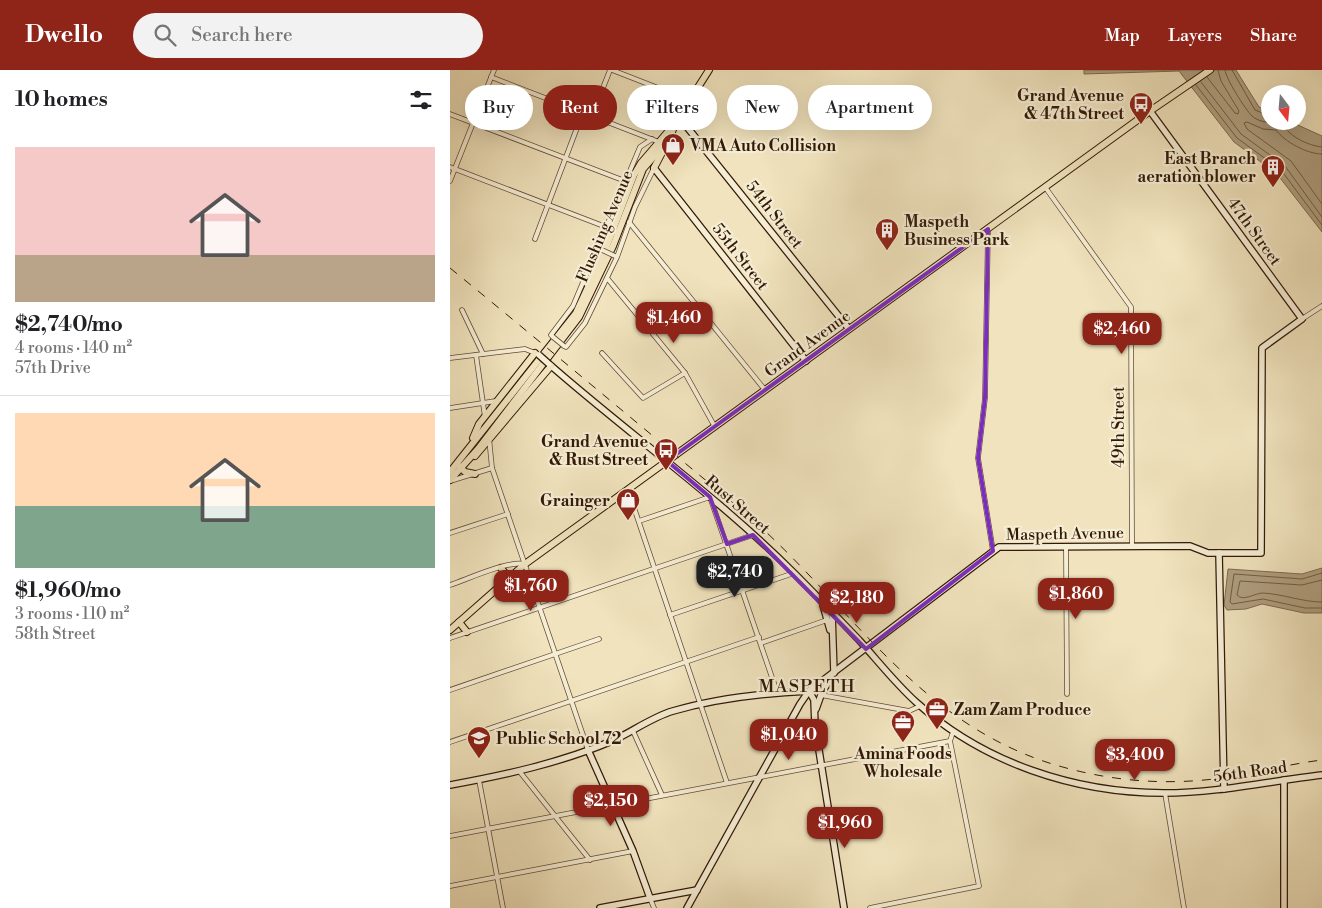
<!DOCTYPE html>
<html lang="en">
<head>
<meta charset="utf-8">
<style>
  :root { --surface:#fff; --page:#f2f2f2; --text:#202124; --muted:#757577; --line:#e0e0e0; --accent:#8f2418 }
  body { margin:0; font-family:"Libre Bodoni",serif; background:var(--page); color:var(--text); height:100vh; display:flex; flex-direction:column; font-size:19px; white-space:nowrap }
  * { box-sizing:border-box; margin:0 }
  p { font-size:16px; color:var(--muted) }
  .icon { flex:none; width:28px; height:28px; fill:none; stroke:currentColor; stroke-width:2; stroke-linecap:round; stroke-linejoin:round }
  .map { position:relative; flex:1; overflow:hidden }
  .side { display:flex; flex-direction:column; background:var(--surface); width:450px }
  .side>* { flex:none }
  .hud { position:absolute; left:15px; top:15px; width:475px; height:45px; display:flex; gap:10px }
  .needle { width:32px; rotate:164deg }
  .controls { position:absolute; left:811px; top:15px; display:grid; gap:10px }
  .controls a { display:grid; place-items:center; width:45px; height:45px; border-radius:50%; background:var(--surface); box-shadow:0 5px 20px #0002; font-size:25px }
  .price { position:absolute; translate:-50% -42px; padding:0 11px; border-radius:10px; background:var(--accent); color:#fff; font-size:16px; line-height:32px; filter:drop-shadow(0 1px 2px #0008) }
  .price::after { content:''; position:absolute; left:50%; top:30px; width:15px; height:11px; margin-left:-8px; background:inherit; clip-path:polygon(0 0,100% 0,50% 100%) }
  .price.selected { background:#222; color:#fff }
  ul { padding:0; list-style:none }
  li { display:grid; align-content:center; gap:10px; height:265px; padding:0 15px }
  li+li { border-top:1px solid var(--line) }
  li span { display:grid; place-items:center; height:155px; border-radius:0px; color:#555 }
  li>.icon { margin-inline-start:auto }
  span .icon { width:90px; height:90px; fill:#fffc; stroke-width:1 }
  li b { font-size:21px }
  h2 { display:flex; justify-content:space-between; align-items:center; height:60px; padding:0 15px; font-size:21px }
  .tag { padding:0 18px; border-radius:22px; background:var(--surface); box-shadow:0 5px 20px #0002; font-size:18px; line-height:45px }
  .tag.selected { background:var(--accent); color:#fff }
  header { display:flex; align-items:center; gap:30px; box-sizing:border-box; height:70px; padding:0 25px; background:var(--accent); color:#fff }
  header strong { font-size:24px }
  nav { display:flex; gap:28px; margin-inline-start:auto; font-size:18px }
  .search { width:350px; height:45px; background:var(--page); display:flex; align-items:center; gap:12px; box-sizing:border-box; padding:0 18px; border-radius:28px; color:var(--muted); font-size:19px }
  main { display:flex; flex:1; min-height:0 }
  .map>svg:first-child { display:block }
  .water { fill:#af9e7f; stroke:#7d694f }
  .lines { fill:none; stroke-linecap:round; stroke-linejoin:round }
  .shore { stroke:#705c42; stroke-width:1 }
  .street-casing { stroke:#624c34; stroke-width:5.5 }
  .secondary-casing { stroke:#321906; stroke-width:8 }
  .primary-casing { stroke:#321906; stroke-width:8 }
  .street { stroke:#f5edd4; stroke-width:4 }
  .secondary { stroke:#f5edd4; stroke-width:5.5 }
  .primary { stroke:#f0e3bd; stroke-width:6 }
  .rail { stroke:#321906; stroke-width:1; stroke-dasharray:9 9; stroke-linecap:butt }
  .street-bridge-casing { stroke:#624c34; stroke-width:5.5; stroke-linecap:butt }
  .secondary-bridge-casing { stroke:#321906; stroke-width:8; stroke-linecap:butt }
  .street-bridge { stroke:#f5edd4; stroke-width:4 }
  .secondary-bridge { stroke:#f5edd4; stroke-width:5.5 }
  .marked { fill:none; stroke:#7b2cbf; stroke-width:4; stroke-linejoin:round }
  .labels { text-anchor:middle; stroke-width:4.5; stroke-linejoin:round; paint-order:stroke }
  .poi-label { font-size:16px; font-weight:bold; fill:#321906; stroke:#f5edd4; text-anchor:end }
  .street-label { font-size:16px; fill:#321906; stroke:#f5edd4 }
  .neighbourhood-label { font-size:18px; letter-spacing:1px; fill:#321906; stroke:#f5edd4 }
</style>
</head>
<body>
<header>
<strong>Dwello</strong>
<div class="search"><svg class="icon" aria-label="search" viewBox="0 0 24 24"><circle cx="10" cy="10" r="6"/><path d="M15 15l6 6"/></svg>Search here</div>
<nav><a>Map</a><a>Layers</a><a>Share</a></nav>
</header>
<main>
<section class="side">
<h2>10 homes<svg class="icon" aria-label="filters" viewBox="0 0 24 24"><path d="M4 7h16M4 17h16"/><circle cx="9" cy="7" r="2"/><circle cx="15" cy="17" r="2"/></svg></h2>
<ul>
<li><span style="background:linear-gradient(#f6c9c9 70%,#b9a48a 0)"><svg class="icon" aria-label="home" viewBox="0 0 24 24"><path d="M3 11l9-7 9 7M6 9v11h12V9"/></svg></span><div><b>$2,740/mo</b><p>4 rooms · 140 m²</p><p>57th Drive</p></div></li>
<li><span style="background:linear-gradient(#ffd9b3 60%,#7fa58c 0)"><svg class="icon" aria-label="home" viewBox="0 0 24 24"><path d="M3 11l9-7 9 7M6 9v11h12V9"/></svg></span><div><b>$1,960/mo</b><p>3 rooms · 110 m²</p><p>58th Street</p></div></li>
</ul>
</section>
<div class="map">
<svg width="872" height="838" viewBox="0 0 872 838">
  <rect width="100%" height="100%" fill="#f0e3bd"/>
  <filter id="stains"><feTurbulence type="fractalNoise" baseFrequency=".004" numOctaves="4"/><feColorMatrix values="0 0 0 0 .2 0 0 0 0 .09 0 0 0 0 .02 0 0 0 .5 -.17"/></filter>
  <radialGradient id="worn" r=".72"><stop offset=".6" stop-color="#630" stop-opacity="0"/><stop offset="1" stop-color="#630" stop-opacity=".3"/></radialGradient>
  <!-- water -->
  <g class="water">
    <path d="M 634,0 L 786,0 L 809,37 L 820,42 L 820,51 L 839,51 L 872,66 L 872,162 L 827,104 L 784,72 L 729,1 L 634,4 Z"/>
    <path d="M 872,498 L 872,543 L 854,543 L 812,534 L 796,539 L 777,540 L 774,535 L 778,499 L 852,504 Z"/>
  </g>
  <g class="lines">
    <!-- shore -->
    <g class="shore">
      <path d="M 775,0 C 776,9 795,39 802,46 C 808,51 817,54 825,51"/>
      <path d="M 782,0 L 805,40 L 820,46"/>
      <path d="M 757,7 L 785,43 L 788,44 L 789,41 L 771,11 L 768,0"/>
      <path d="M 751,12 L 791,64 L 835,96 L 872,147"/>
      <path d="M 746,15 L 787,68 L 831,100 L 872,155"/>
      <path d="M 833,51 C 834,65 859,76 872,77"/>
      <path d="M 872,84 C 857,84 835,72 826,60 L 813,59 L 797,52 L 794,53 L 797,59 L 841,91 L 872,134"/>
      <path d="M 872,503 L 852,509 L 784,504 L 780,532 L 782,534 L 813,529 L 855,538 L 872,538"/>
      <path d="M 872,510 L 852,515 L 790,511 L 787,525 C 793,532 805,523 813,523 C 833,524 852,532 872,532"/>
    </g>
    <!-- street casing -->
    <g class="street-casing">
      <g id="street">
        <path d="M 162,0 L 239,30"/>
        <path d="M 41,7 L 209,72"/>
        <path d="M 0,44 L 175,111"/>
        <path d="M 142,46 L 160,0"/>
        <path d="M 0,97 L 156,157"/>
        <path d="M 0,111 L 44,0"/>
        <path d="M 595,117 L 681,237 L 682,475"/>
        <path d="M 179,152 L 315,320"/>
        <path d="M 538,159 L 535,328 L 528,388 L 543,481"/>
        <path d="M 85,169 L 133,42"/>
        <path d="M 157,208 L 235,303 L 265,357"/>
        <path d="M 12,240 L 33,284"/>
        <path d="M 852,249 L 872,236"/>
        <path d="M 103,267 L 101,265 L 123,236 L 190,77 L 202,69"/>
        <path d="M 114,276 L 116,277 L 135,253 L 167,187 L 185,137 L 204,98"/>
        <path d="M 152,283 L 193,328 L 235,303"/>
        <path d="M 26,285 L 35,347"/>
        <path d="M 0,288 L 75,279 L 85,283"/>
        <path d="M 0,338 L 46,331"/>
        <path d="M 39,368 L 42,398 L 138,680"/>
        <path d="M 0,411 L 42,398"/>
        <path d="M 178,420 L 277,713"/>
        <path d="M 189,451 L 260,427 L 327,622"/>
        <path d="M 0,463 L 58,444"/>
        <path d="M 616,477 L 617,624"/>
        <path d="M 0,515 C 18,509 59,490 75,494"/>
        <path d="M 220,545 L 344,503"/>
        <path d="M 0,568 L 303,465"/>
        <path d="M 311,573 L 377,550"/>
        <path d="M 0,620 L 149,569"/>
        <path d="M 371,625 L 459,641 L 470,636"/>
        <path d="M 183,661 L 212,725"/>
        <path d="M 0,672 L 309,567"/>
        <path d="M 70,702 L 140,790"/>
        <path d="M 29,710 L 53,838"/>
        <path d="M 715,723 L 734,838"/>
        <path d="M 0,766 L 500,671"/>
        <path d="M 0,816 L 183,781"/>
        <path d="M 200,828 L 204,838"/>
        <path d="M 420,838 L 529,816 L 500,671 L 503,662"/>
      </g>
    </g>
    <!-- secondary casing -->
    <g class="secondary-casing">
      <g id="secondary">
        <path d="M 229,47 L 399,259"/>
        <path d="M 204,98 L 356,291"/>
        <path d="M 99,294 C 180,365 268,427 344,503 C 366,525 388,548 409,570 C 428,591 445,613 466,632 C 533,693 625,723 714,723 C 767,723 820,711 872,705"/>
        <path d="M 769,483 L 774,719"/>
        <path d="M 373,535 L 380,560"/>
        <path d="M 382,544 L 384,603"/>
        <path d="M 359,621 L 364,630 L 365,655 L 394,838"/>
        <path d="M 366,639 L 371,625 L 381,607"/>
        <path d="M 138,680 L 183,781 L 200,828"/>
        <path d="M 834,710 L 834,838"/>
        <path d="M 0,715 C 55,705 110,693 162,671 C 182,662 202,647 223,641 C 267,628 314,623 359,621 L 549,477 L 740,476 L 758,483 L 811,483 L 812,278 L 852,249 L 700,41"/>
        <path d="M 150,838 L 247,820"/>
        <path d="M 237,838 L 350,634 L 359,621"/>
      </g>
    </g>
    <!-- primary casing -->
    <g class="primary-casing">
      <g id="primary">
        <path d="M 204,98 L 215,77"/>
        <path d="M 23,368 L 29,354 L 85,283"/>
        <path d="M 25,386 L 101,296"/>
        <path d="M 9,396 L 15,402 L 25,404"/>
        <path d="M 0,402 L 126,243 L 156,178 L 184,105 L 191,93 L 222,57"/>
        <path d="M 0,410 L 28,379 L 129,247 L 163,176 L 193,99 L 219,69 L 226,52 L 259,0"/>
        <path d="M 51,498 L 59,508"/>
        <path d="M 9,552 L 17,562"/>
        <path d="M 0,560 L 75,494 L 700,41 L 760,0"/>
      </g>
    </g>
    <!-- street -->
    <use href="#street" class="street"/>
    <!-- secondary -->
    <use href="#secondary" class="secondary"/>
    <!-- primary -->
    <use href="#primary" class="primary"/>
    <!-- rail -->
    <path class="rail" d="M 0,198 C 70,255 139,313 209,371 C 240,398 272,423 303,450 C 407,543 474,662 620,699 C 670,712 721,715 772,708 C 806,703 839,694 872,690"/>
    <!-- street-bridge casing -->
    <g class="street-bridge-casing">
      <g id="street-bridge">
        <path d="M 152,180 L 165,186"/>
        <path d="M 103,267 L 114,276"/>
      </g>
    </g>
    <!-- secondary-bridge casing -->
    <g class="secondary-bridge-casing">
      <path id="secondary-bridge" d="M 89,285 L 99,294"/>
    </g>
    <!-- street-bridge -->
    <use href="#street-bridge" class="street-bridge"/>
    <!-- secondary-bridge -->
    <use href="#secondary-bridge" class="secondary-bridge"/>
  </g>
  <!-- marked area -->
  <path class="marked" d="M 538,159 L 535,328 L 528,388 L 543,481 L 416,579 L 303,465 L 277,474 L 260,427 L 217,391 Z"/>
  <!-- icons -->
  <defs>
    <g id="bus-pin" transform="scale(1.25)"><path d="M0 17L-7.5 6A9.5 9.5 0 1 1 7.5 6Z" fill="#8f2418" stroke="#f5edd4"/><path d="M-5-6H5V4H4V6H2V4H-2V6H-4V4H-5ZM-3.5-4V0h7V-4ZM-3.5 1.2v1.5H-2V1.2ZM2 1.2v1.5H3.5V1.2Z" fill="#fff"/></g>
    <g id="shop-pin" transform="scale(1.25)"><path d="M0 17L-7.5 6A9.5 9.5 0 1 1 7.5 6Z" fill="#8f2418" stroke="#f5edd4"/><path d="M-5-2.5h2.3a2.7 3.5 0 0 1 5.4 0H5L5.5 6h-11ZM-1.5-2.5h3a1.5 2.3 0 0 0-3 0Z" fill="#fff"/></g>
    <g id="building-pin" transform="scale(1.25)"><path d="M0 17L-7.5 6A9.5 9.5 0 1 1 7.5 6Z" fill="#8f2418" stroke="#f5edd4"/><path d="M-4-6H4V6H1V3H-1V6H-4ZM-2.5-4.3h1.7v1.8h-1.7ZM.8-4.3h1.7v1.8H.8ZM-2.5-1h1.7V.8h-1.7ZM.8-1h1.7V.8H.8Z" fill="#fff"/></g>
    <g id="office-pin" transform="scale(1.25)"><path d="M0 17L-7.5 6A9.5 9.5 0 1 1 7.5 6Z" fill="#8f2418" stroke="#f5edd4"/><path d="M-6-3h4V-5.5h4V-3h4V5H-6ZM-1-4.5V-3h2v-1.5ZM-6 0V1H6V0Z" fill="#fff"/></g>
    <g id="school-pin" transform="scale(1.25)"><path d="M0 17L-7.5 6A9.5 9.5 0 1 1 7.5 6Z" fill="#8f2418" stroke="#f5edd4"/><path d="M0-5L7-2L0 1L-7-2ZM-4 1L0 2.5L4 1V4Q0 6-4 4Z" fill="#fff"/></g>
  </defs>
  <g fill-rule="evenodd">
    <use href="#bus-pin" x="691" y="34"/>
    <use href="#shop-pin" x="223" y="75"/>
    <use href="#building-pin" x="823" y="97"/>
    <use href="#building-pin" x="437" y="160"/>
    <use href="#bus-pin" x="216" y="380"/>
    <use href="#shop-pin" x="178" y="430"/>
    <use href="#office-pin" x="487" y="639"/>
    <use href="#office-pin" x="453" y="652"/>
    <use href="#school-pin" x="29" y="668"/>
  </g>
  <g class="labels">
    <!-- poi labels -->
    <g class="poi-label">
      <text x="674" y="31">Grand Avenue<tspan x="674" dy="18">&amp; 47th Street</tspan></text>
      <text x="240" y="81" text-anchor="start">VMA Auto Collision</text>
      <text x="806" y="94">East Branch<tspan x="806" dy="18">aeration blower</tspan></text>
      <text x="454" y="157" text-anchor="start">Maspeth<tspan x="454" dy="18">Business Park</tspan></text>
      <text x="198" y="377">Grand Avenue<tspan x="198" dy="18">&amp; Rust Street</tspan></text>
      <text x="160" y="436">Grainger</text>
      <text x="504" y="645" text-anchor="start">Zam Zam Produce</text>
      <text x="46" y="674" text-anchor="start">Public School 72</text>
      <text x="453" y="689" text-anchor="middle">Amina Foods<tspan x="453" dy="18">Wholesale</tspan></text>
    </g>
    <!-- street labels -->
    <g class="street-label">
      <text transform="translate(325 144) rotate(52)" y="6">54th Street</text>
      <text transform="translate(154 156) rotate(-67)" y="6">Flushing Avenue</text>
      <text transform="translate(805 161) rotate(54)" y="6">47th Street</text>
      <text transform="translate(291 186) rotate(52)" y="6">55th Street</text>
      <text transform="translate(357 273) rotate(-36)" y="6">Grand Avenue</text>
      <text transform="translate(668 357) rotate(-90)" y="6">49th Street</text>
      <text transform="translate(288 434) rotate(41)" y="6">Rust Street</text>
      <text transform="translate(615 463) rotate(-1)" y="6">Maspeth Avenue</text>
      <text transform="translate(800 701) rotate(-8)" y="6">56th Road</text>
    </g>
    <!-- neighbourhood labels -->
    <g class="neighbourhood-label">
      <text x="357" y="622">MASPETH</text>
    </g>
  </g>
  <rect width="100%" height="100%" filter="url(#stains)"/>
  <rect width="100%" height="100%" fill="url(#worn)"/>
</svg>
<div class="controls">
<a><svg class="needle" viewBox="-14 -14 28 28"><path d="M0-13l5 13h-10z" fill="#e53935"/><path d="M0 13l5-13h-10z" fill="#757577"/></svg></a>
</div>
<b class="price" style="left:224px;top:274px">$1,460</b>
<b class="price" style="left:672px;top:285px">$2,460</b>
<b class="price selected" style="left:285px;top:528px">$2,740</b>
<b class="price" style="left:81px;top:542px">$1,760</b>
<b class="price" style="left:626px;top:550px">$1,860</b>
<b class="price" style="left:407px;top:554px">$2,180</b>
<b class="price" style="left:339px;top:691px">$1,040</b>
<b class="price" style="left:685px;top:711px">$3,400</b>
<b class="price" style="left:161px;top:757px">$2,150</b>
<b class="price" style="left:395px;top:779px">$1,960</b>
<div class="hud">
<a class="tag">Buy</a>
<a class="tag selected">Rent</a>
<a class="tag">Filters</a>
<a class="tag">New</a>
<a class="tag">Apartment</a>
</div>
</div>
</main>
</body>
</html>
